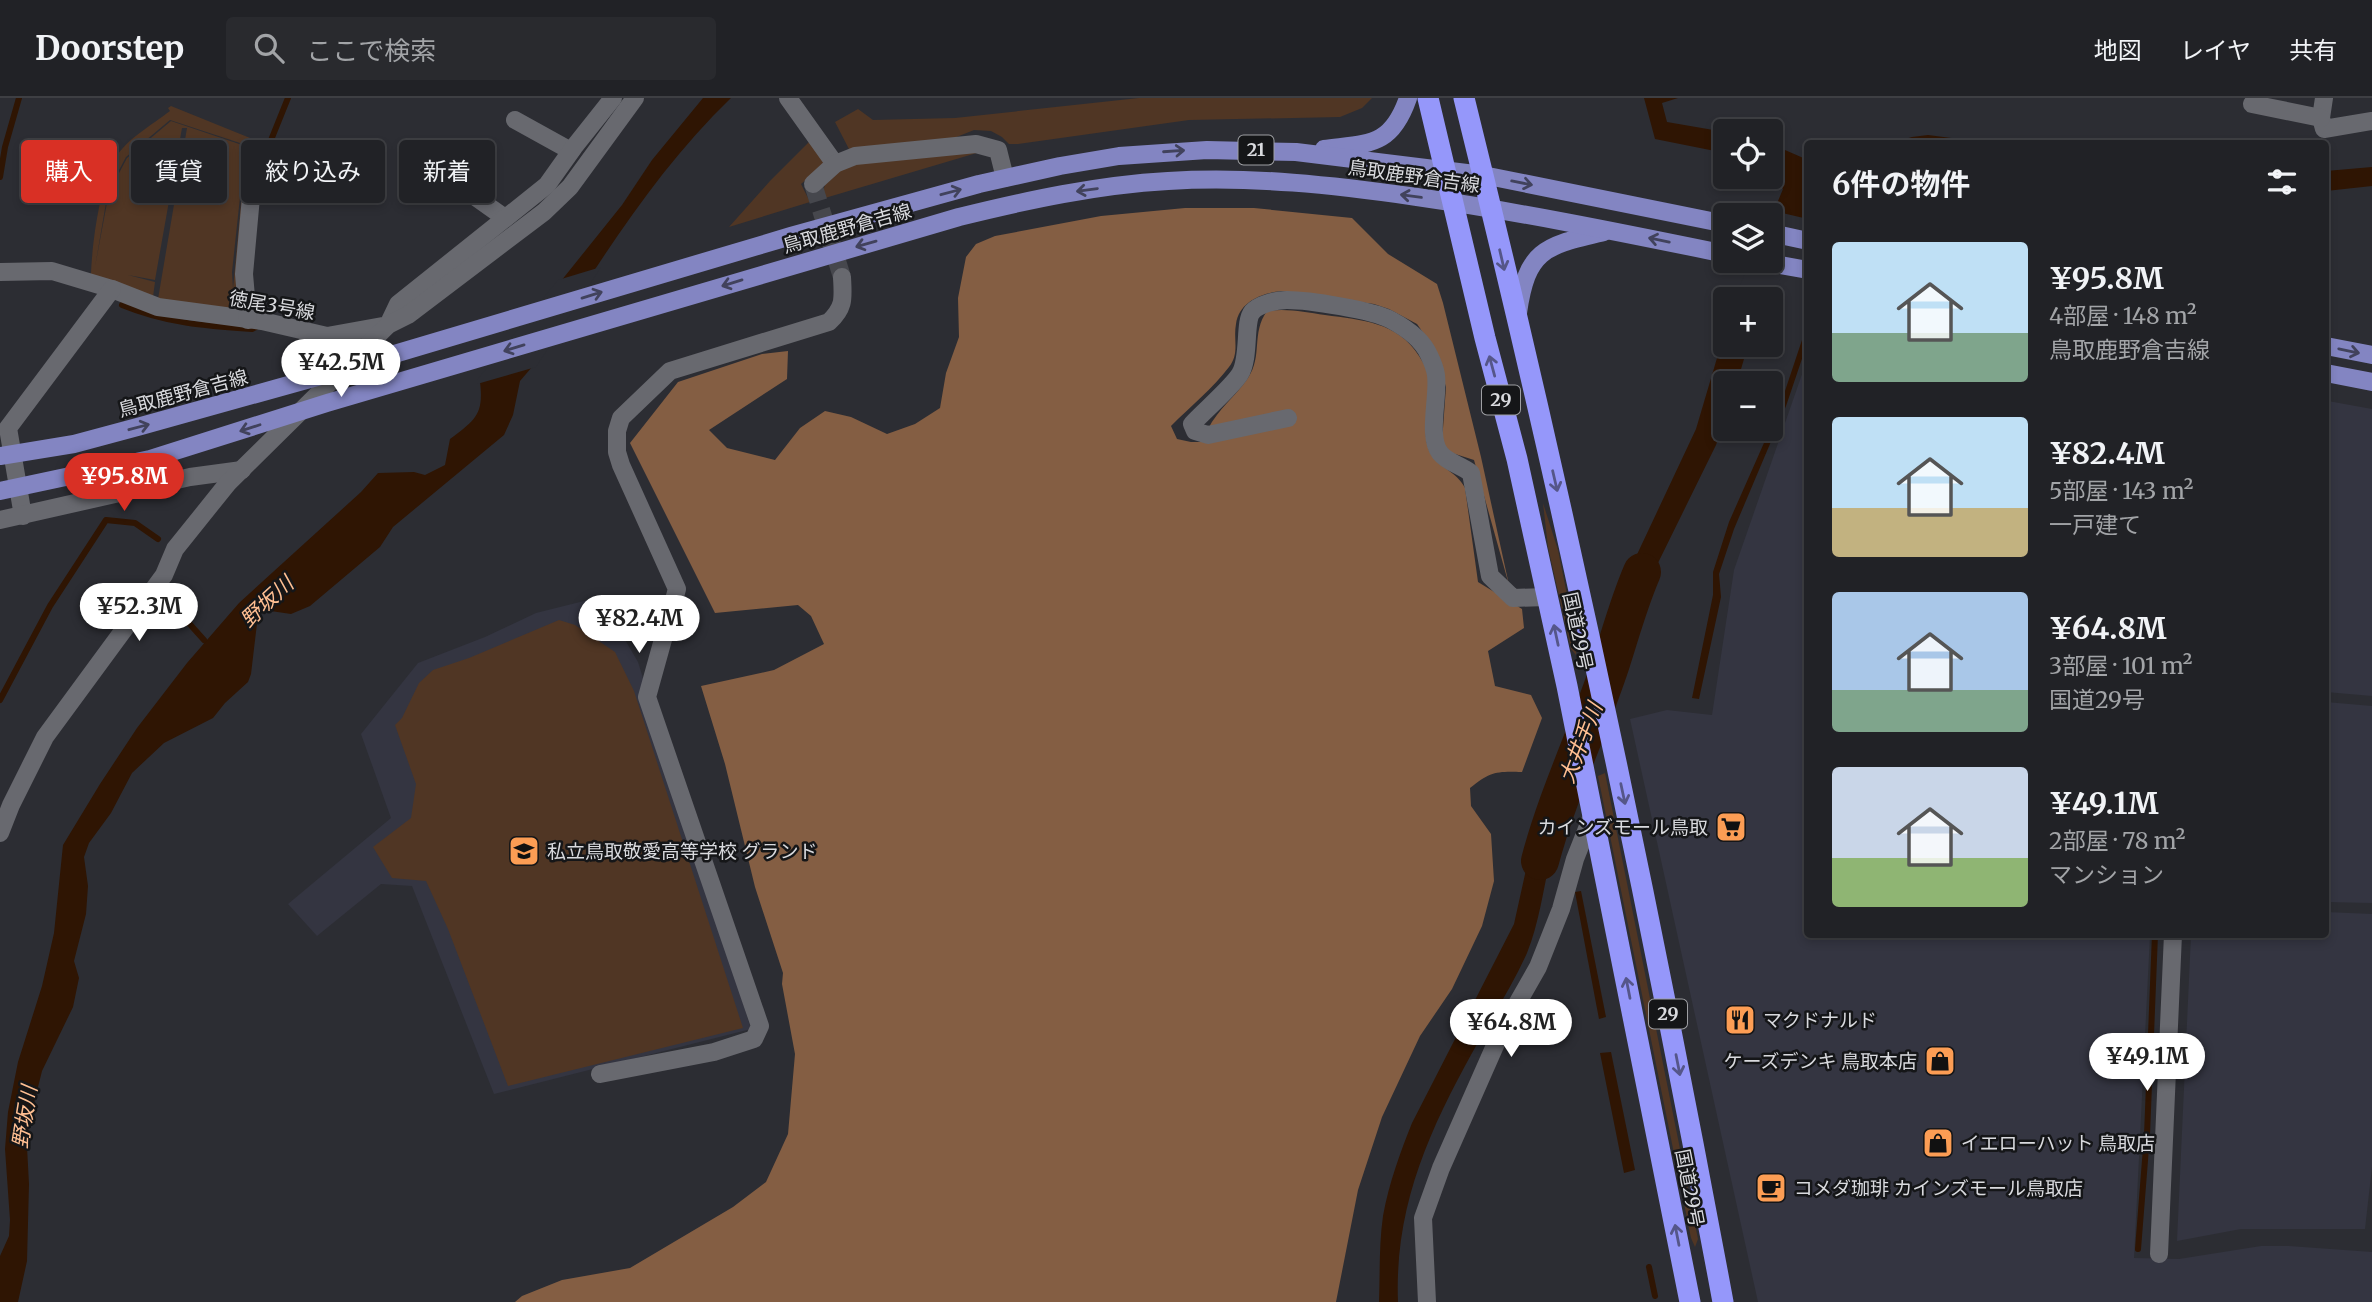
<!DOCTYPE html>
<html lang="ja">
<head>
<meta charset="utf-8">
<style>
  :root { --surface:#212226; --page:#292a2e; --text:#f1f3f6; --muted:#a2a4a7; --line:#3e3f43; --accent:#d93025 }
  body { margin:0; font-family:Merriweather,"Noto Sans JP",serif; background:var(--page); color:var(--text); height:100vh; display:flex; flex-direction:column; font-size:26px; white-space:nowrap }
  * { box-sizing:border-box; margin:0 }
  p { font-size:23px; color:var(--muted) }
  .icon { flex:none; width:38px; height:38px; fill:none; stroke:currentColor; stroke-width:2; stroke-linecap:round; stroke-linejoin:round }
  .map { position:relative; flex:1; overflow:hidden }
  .details { position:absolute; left:1804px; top:42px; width:525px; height:798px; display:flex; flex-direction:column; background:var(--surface); border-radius:7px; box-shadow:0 4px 10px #0003,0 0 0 2px var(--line) }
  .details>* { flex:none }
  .hud { position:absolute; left:21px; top:42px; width:665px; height:63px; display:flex; gap:14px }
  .buttons { position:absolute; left:1713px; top:21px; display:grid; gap:14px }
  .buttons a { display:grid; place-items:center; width:70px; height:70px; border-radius:7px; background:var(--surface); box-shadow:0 4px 10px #0003,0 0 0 2px var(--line); font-size:35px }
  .price { position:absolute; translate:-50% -60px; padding:0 16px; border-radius:24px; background:#fff; color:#222; font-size:23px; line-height:46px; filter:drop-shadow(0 2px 4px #0008) }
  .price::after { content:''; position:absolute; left:50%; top:42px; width:21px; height:16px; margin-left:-10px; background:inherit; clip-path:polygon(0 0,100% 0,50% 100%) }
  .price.current { background:var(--accent); color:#fff }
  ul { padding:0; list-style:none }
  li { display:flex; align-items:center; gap:21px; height:175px; padding:0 28px }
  li span { display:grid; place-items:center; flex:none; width:196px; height:140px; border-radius:7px; color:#555 }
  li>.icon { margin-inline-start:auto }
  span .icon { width:84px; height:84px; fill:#fffc; stroke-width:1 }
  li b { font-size:30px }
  h2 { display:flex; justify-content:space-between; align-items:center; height:84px; padding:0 28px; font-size:30px }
  .pill { padding:0 24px; border-radius:7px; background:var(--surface); box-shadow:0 4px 10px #0003,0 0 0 2px var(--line); font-size:24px; line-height:63px }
  .pill.current { background:var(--accent); color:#fff }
  header { display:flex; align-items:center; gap:42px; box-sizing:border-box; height:98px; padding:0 35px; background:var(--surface); border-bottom:2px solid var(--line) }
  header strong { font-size:33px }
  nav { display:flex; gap:38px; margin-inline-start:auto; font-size:24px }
  .search { width:490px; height:63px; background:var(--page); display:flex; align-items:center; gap:18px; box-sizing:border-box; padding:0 24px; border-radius:7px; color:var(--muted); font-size:26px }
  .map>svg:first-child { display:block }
  .built { fill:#343541 }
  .green { fill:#503624; fill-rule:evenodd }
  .forest { fill:#845e43 }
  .water { fill:#2f1503 }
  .pier { fill:#2c2d33 }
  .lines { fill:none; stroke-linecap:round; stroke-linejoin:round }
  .stream { stroke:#2f1503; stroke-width:6 }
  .river { stroke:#2f1503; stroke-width:38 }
  .minor-tunnel { stroke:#46474d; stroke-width:18; stroke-dasharray:18 9; stroke-linecap:butt }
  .minor { stroke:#68696f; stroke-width:18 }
  .major { stroke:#8385c2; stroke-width:18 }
  .highway { stroke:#9597fa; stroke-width:21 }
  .oneway { stroke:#41425c }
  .oneway2 { stroke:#555689 }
  .labels { text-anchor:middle; stroke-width:5; stroke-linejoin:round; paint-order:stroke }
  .shield { fill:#151618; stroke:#9e9fa3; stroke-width:2 }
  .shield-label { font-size:18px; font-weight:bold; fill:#d9dade }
  .street-label { font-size:19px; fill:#d9dade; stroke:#151618 }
  .poi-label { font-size:19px; fill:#d9dade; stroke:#151618; text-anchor:start }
  .water-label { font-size:21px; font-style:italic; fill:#ffbf92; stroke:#151618 }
</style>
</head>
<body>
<header>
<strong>Doorstep</strong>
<div class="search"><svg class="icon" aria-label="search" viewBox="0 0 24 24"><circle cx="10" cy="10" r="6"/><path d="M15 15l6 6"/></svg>ここで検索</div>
<nav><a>地図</a><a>レイヤ</a><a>共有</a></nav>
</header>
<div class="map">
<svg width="2372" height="1204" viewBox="0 0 2372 1204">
  <rect width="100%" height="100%" fill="#2c2d33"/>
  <!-- built -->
  <g class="built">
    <path d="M 1808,259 L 1808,836 L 2150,837 L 2134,1160 L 2179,1161 L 2261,1148 L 2289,1148 L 2372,1154 L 2372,1204 L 1758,1204 L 1630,621 L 1667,612 L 1712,617 L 1734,472 Z"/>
    <path d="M 2328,303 L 2372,311 L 2372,598 L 2326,594 L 2326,360 Z"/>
    <path d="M 600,499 L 638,564 L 751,931 L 494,996 L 412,788 L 381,786 L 317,838 L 288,806 L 391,720 L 361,636 L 418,565 L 485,539 L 536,515 Z"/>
    <path d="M 2326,604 L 2372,608 L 2372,805 L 2326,804 Z"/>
    <path d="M 2326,814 L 2372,816 L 2372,1069 L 2365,1131 L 2241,1131 L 2177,1143 L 2191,837 L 2326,836 Z"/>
  </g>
  <!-- green -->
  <g class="green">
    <path d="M 1139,0 L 1372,0 L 1362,10 L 1340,19 L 1189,22 L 1018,46 L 1009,46 L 1002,39 L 991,33 L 974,32 L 954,40 L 850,53 L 835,24 L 858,11 L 873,22 L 955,20 Z"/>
    <path d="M 171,8 L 255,42 L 253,48 L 241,214 L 158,201 L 187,30 L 182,30 L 155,182 L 128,177 L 155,184 L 153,199 L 91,176 C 92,146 100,84 116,59 C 128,40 152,27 170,13 L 168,10 ZM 170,22 L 249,48 L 245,62 L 233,191 L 232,174 L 244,62 L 248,49 L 171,23 L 127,60 L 109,94 L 95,169 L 108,93 L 126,59 Z"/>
    <path d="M 813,40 L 829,62 L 801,86 L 810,104 L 729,129 L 770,83 Z"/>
    <path d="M 980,54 L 825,100 L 823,93 L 825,87 L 840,73 L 865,63 Z"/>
    <path d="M 1543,405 L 1558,452 L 1577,546 L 1576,557 L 1571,551 L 1548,449 Z"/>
    <path d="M 559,522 L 575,527 L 615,554 L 634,593 L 743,930 L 508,988 L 448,831 L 426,783 L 392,780 L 373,749 L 411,720 L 416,686 L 395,627 L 402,620 L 419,585 L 433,572 L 469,560 Z"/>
    <path d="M 1605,675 L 1698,1141 L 1695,1149 L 1691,1140 L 1598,678 Z"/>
  </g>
  <!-- forest -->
  <path class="forest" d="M 1185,110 L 1254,110 L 1352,120 L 1388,156 L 1437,186 L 1443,205 L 1481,359 L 1509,487 L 1474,362 L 1449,354 L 1442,344 L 1446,289 L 1434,250 L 1417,226 L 1389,211 L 1374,206 L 1281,193 C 1261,195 1239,204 1236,226 C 1233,242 1240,255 1229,269 C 1213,290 1190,309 1171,328 L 1177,341 L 1191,344 L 1216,344 L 1208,331 C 1218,311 1236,298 1248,280 C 1263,258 1251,235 1267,213 C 1287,210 1305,214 1325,217 C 1362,222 1398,224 1419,258 C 1424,266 1429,273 1430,283 C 1433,305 1420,330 1429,352 C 1436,369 1457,373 1465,390 L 1478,484 L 1522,511 L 1524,530 L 1488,553 L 1495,588 L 1531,597 L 1542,620 L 1522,674 C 1496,673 1490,674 1470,690 L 1471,708 L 1491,736 L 1494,783 L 1482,828 L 1452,891 L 1420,938 L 1382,1019 L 1358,1092 L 1336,1204 L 515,1204 L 522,1198 L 562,1182 L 630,1170 L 733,1109 L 766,1084 L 788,1036 L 795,956 L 782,886 L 783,875 L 755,789 L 725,666 L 701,588 L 774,572 L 824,546 L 811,518 L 798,507 L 715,515 L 630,345 L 678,284 L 762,256 L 788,253 L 787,281 L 709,332 L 727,350 L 775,362 L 800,330 L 825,313 L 851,319 L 887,336 L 915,326 L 940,310 L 946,275 L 959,239 L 958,200 L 966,159 L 976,146 L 995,138 L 1101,118 Z"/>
  <!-- water -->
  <g class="water">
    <path d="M 703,0 L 731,0 C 650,78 593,175 532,269 L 520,283 L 513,317 L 504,337 L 393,429 L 380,449 L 310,508 L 291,516 L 264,512 L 258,517 L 251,576 L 248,584 L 225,605 L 213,620 L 164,645 L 132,675 L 111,715 L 89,745 L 84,759 L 88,788 L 86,816 L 74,863 L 79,880 L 73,909 L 42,973 L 29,1025 L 27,1049 L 29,1086 L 27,1163 L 18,1204 L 0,1204 L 0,1158 L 9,1138 L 10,1122 L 5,1051 L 8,1014 L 18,964 L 42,888 L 54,835 L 63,747 L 100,686 L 137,630 L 187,565 L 239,505 L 361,394 L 378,375 L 414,374 L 425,377 L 445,367 L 450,341 C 475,322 484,317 480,284 L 622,107 L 652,62 Z"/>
    <path d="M 1644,0 L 1678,0 L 1662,5 L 1667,24 L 1725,34 L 1725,55 L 1655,41 Z"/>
    <path d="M 1928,37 L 1990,45 L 1892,45 L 1912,39 Z"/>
    <path d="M 1771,46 L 1808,62 L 1808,124 L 1765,201 L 1738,201 L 1754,163 L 1771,163 L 1771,120 L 1783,91 L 1769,79 Z"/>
    <path d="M 2372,69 L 2372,88 L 2326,93 L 2326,73 Z"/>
    <path d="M 1808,224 L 1808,243 L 1786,308 L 1734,431 L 1719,476 L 1721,499 L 1699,601 L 1692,600 L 1713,497 L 1713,474 L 1729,424 L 1779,311 Z"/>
    <path d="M 1725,233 L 1726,247 L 1748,247 L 1737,285 L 1726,285 L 1725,322 L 1716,347 L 1656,469 L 1632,533 L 1614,512 L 1633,465 L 1696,331 Z"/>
    <path d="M 1546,704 L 1563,721 C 1558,735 1553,748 1550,762 C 1543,793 1539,825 1527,855 C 1514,884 1497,911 1481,939 C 1433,1024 1394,1104 1398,1204 L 1379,1204 C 1380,1175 1379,1146 1383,1118 C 1389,1085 1400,1055 1412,1025 L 1514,826 L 1531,749 Z"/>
    <path d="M 1581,793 L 1606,919 L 1599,921 L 1575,794 Z"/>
    <path d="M 1611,954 L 1635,1072 L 1624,1075 L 1600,955 Z"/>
  </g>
  <!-- pier -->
  <g class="pier">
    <path d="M 1770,112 L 1808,121 L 1808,131 L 1772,196 L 1739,190 L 1750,163 L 1771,163 L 1771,117 L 1768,117 Z"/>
    <path d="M 601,169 L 536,269 L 477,286 L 477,282 L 558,182 Z"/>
  </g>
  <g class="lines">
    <!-- stream -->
    <g class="stream">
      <path d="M 265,57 L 288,0"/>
      <path d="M 0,79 L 5,49 L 19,0"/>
      <path d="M 122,207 C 166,225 205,228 252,231 L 256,229"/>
      <path d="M 178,513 L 204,542"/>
      <path d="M 0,602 L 50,508 L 106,422 L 135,425 L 158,441"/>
      <path d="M 2138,1151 L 2147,1037 L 2155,836"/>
      <path d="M 1649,1169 L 1655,1198"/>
    </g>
    <!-- river -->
    <path class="river" d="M 1540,763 C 1558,695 1589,632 1611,565 C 1621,534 1629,504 1642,474"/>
    <!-- minor-tunnel -->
    <path class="minor-tunnel" d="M 813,86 L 842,179"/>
    <!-- minor -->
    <g class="minor">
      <path d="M 788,0 L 835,66"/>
      <path d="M 2324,0 L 2321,20 L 2324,31 L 2372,23"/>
      <path d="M 2252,6 L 2321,20"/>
      <path d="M 515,22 L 571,53"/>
      <path d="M 444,72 L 474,98 L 505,120"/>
      <path d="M 813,86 L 835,66 L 855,58 L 976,46 L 998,52 L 1005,80"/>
      <path d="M 0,174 L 52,173 L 112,191 L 158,209 L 262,223 L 327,238 L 388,227 L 398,206 L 547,87 L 574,49 L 613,0"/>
      <path d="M 248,222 L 244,176 L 254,66 L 258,52"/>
      <path d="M 1288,320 L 1208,337 L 1195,333 L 1192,326 C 1204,313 1232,289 1240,276 C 1250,260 1244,224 1252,214 C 1259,206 1276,202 1287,202 C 1308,202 1373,212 1391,222 C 1406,230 1422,241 1429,257 C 1432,263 1435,270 1436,277 C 1439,299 1427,338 1440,355 C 1448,365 1461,367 1471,375 L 1490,478 L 1513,500 L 1547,499"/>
      <path d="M 23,418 L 8,330 L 112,191"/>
      <path d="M 0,422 L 190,379 L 242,372"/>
      <path d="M 0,735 L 11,707 L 45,639 L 164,477 L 175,451 L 228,385 L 388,227 L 408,217 L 544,114 L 570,89 L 635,0"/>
      <path d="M 600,976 L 714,954 L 754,941 L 760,928 L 647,599 L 677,491 L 621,367 L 617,354 L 617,333 L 621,320 L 670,273 L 829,224 C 845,209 843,200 842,179"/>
      <path d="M 2159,1156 L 2173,836"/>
      <path d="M 1427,1204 L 1423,1120 L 1441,1070 L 1501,934 L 1538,869 L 1561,811 L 1575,761 L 1592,718"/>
    </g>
    <!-- major -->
    <g class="major">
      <path d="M 1324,51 C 1369,45 1391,49 1408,0"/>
      <path d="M 1771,135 L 1808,143"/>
      <path d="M 1758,163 L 1808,172"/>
      <path d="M 1518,215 C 1527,150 1546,148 1604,134"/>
      <path d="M 2326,248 L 2372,257"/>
      <path d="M 2326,275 L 2372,284"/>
      <path d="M 0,358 L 74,346 L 141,328 L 317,279 L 791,138 L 979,86 L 1060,68 L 1119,58 L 1207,52 L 1296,54 L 1483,77 L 1726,126"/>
      <path d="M 0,393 L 150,361 L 327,305 L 959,119 C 1028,102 1097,87 1168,83 C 1252,78 1334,87 1417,99 C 1521,114 1623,135 1726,156"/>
    </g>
    <!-- highway -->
    <g class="highway">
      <path d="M 1428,0 L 1485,240 L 1517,361 L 1567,588 L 1690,1204"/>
      <path d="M 1464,0 C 1563,399 1648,800 1723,1204"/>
    </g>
  </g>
  <!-- one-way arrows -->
  <defs><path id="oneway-shaft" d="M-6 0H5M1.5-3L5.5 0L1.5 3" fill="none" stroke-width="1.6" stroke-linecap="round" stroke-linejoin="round" transform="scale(1.75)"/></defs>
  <g class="oneway">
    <use href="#oneway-shaft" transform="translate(1174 53) rotate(-4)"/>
    <use href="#oneway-shaft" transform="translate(1522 85) rotate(11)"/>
    <use href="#oneway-shaft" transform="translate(1087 92) rotate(172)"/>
    <use href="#oneway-shaft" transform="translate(951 94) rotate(-15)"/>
    <use href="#oneway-shaft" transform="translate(1411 98) rotate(-172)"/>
    <use href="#oneway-shaft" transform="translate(1659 142) rotate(-168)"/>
    <use href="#oneway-shaft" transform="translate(866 146) rotate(164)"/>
    <use href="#oneway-shaft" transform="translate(732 185) rotate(163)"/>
    <use href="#oneway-shaft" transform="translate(592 197) rotate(-17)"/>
    <use href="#oneway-shaft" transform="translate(514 250) rotate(163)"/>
    <use href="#oneway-shaft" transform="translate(2349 253) rotate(12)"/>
    <use href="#oneway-shaft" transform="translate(139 329) rotate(-15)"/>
    <use href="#oneway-shaft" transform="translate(250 330) rotate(162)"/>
  </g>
  <g class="oneway2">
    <use href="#oneway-shaft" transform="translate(1502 162) rotate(77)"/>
    <use href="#oneway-shaft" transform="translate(1492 268) rotate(-105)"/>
    <use href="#oneway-shaft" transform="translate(1555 383) rotate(77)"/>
    <use href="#oneway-shaft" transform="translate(1556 537) rotate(-102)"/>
    <use href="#oneway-shaft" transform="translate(1623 696) rotate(78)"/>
    <use href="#oneway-shaft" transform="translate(1628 890) rotate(-101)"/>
    <use href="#oneway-shaft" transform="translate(1678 967) rotate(79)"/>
    <use href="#oneway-shaft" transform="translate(1677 1137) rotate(-101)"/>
  </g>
  <!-- icons -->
  <defs>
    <g id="supermarket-square" transform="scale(1.575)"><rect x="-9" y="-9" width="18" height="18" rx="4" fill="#fc9d54" stroke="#151618"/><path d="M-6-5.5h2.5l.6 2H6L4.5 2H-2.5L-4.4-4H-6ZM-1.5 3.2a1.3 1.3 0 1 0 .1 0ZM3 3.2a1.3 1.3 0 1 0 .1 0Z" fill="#111"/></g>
    <g id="school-square" transform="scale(1.575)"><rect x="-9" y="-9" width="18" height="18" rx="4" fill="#fc9d54" stroke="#151618"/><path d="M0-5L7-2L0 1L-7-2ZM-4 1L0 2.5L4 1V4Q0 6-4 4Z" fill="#111"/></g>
    <g id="restaurant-square" transform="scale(1.575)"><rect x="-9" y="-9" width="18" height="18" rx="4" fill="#fc9d54" stroke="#151618"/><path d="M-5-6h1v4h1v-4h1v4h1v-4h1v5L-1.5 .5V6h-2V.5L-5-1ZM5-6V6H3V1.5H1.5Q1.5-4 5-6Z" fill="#111"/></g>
    <g id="shop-square" transform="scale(1.575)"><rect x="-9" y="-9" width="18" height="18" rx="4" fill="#fc9d54" stroke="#151618"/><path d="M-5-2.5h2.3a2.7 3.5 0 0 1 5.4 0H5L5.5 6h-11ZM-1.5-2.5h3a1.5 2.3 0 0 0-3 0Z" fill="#111"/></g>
    <g id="cafe-square" transform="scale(1.575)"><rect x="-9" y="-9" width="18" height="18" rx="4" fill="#fc9d54" stroke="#151618"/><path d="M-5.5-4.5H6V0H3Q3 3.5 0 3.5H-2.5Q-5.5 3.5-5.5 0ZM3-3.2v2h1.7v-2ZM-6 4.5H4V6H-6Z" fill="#111"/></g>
  </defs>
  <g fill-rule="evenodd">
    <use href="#supermarket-square" x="1731" y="729"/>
    <use href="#school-square" x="524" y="753"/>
    <use href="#restaurant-square" x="1740" y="922"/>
    <use href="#shop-square" x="1940" y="963"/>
    <use href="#shop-square" x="1938" y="1045"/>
    <use href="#cafe-square" x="1771" y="1090"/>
  </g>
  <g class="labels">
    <!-- shield labels -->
    <g class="shield">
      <rect x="1238.5" y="37.5" width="35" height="29" rx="5"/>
      <rect x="1482" y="287.5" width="38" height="29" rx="5"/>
      <rect x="1649" y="901.5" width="38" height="29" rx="5"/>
    </g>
    <g class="shield-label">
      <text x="1256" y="58">21</text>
      <text x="1501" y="308">29</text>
      <text x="1668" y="922">29</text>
    </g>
    <!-- street labels -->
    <g class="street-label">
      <text transform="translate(1414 78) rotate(8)" y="7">鳥取鹿野倉吉線</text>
      <text transform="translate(847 130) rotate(-16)" y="7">鳥取鹿野倉吉線</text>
      <text transform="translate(272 207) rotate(10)" y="7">徳尾3号線</text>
      <text transform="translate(183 295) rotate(-15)" y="7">鳥取鹿野倉吉線</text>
      <text transform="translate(1578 533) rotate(78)" y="7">国道29号</text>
      <text transform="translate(1690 1090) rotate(79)" y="7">国道29号</text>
    </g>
    <!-- poi labels -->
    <g class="poi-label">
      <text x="1708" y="736" text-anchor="end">カインズモール鳥取</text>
      <text x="547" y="760">私立鳥取敬愛高等学校 グランド</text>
      <text x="1763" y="929">マクドナルド</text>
      <text x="1917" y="970" text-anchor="end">ケーズデンキ 鳥取本店</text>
      <text x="1961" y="1052">イエローハット 鳥取店</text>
      <text x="1794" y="1097">コメダ珈琲 カインズモール鳥取店</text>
    </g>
    <!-- water labels -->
    <g class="water-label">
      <text transform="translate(267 504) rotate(-43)" y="7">野坂川</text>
      <text transform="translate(1581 645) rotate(-69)" y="7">大井手川</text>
      <text transform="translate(25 1019) rotate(-81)" y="7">野坂川</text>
    </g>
  </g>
</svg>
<div class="buttons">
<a><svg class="icon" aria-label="locate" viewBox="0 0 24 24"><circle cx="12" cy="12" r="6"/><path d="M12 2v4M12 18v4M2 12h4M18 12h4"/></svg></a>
<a><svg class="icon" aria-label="layers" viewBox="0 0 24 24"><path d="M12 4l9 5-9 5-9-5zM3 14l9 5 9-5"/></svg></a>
<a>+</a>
<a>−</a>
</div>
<b class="price" style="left:341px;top:301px">¥42.5M</b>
<b class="price current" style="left:124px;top:415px">¥95.8M</b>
<b class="price" style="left:139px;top:545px">¥52.3M</b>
<b class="price" style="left:639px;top:557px">¥82.4M</b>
<b class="price" style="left:1511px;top:961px">¥64.8M</b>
<b class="price" style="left:2147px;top:995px">¥49.1M</b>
<div class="hud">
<a class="pill current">購入</a>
<a class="pill">賃貸</a>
<a class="pill">絞り込み</a>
<a class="pill">新着</a>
</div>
<section class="details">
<h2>6件の物件<svg class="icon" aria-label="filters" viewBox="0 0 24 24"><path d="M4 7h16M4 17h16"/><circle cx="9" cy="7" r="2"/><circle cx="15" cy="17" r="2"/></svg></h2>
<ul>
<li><span style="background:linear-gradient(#bfe0f5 65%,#7fa58c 0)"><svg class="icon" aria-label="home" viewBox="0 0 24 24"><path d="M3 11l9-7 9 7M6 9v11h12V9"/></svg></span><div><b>¥95.8M</b><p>4部屋 · 148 m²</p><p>鳥取鹿野倉吉線</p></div></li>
<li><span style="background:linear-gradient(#bfe0f5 65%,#c2b280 0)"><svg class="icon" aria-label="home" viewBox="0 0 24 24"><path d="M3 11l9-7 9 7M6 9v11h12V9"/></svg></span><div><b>¥82.4M</b><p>5部屋 · 143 m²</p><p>一戸建て</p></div></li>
<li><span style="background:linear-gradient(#a9c7e8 70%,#7fa58c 0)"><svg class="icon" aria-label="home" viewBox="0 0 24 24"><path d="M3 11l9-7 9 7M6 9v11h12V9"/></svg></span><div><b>¥64.8M</b><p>3部屋 · 101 m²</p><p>国道29号</p></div></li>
<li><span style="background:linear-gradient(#c9d6e8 65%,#8fb573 0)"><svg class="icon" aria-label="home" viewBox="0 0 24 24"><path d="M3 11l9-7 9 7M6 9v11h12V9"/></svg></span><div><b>¥49.1M</b><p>2部屋 · 78 m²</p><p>マンション</p></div></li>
</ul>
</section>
</div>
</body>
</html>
